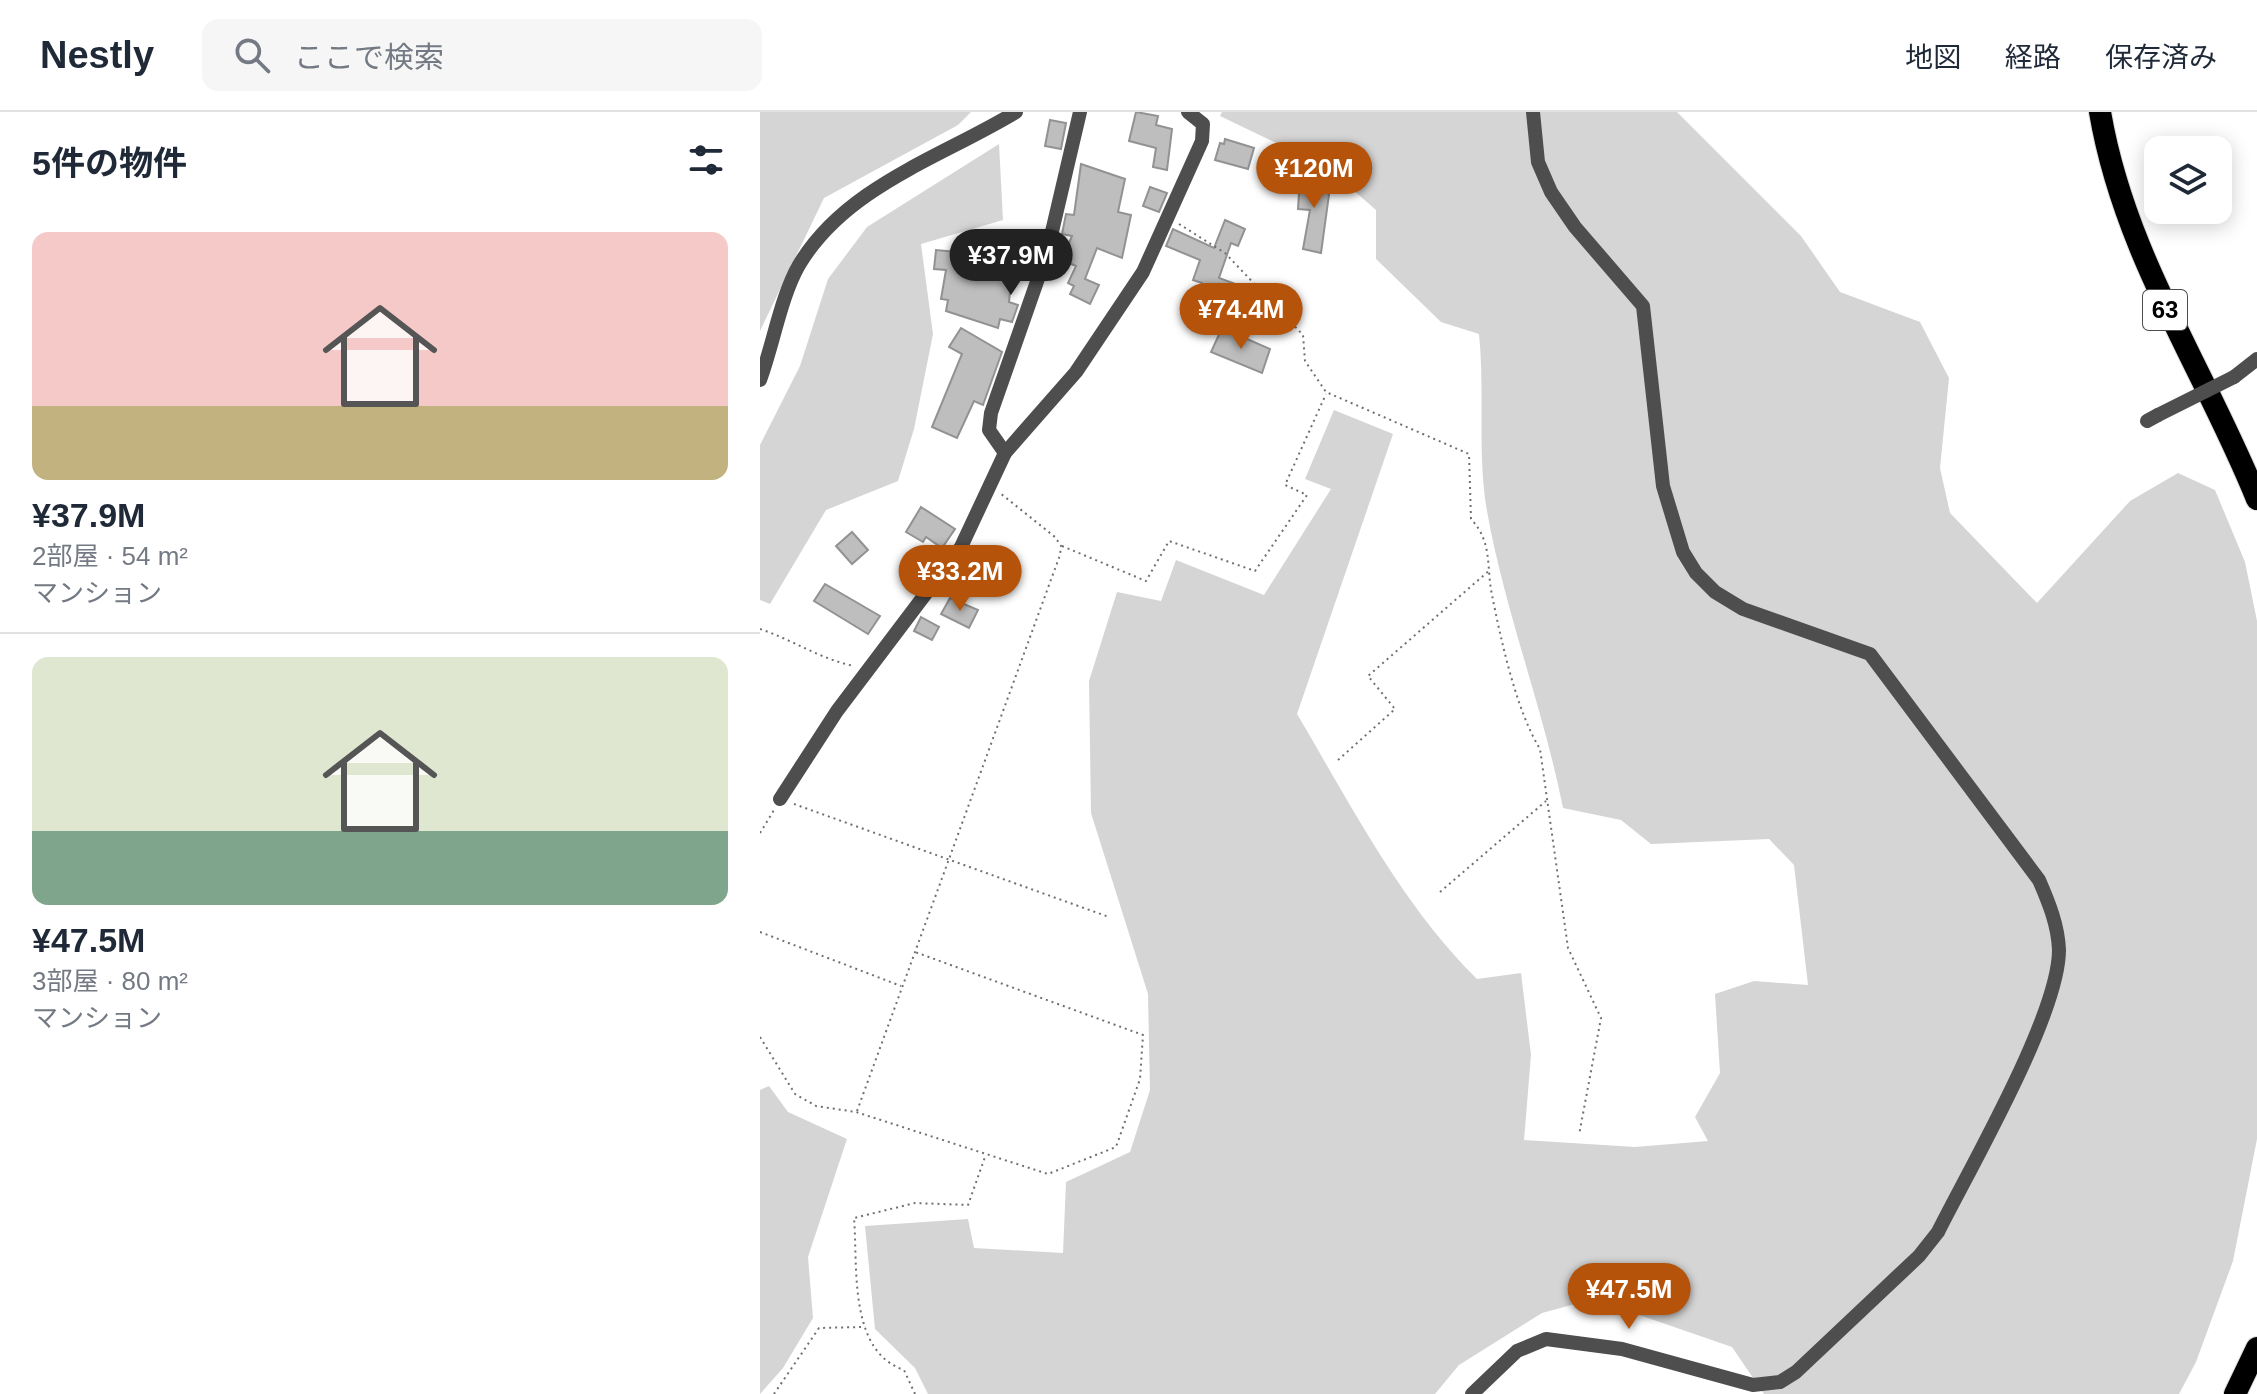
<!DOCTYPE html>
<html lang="ja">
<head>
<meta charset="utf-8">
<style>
  :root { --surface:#fff; --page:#f6f6f7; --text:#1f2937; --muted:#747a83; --line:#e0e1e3; --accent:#b45309 }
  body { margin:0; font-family:Helvetica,"Noto Sans JP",sans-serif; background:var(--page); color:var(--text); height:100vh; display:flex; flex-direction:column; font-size:30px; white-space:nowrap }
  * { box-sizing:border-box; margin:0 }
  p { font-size:26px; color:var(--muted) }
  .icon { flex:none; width:44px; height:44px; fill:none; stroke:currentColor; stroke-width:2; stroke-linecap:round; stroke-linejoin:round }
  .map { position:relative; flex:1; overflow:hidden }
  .panel { display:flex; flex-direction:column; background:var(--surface); width:760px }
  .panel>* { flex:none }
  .fabs { position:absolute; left:1384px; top:24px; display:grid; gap:16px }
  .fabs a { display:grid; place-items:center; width:88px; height:88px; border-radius:16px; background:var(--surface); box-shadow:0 4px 20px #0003; font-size:40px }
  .price { position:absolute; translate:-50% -68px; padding:0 18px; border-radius:28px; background:var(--accent); color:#fff; font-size:26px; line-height:52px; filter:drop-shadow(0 2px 4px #0008) }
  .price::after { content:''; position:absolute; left:50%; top:48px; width:24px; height:18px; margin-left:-12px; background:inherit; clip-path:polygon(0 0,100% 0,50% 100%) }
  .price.selected { background:#222; color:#fff }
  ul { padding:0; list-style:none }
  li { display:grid; align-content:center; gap:16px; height:424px; padding:0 32px }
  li+li { border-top:2px solid var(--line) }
  li span { display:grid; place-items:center; height:248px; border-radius:16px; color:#555 }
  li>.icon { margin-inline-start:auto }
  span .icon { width:144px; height:144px; fill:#fffc; stroke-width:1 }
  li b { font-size:34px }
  h2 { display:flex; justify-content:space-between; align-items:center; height:96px; padding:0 32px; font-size:34px }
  header { display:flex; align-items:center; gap:48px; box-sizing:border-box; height:112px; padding:0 40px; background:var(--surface); border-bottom:2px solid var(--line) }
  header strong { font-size:38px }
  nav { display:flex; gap:44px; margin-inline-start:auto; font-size:28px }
  .search { width:560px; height:72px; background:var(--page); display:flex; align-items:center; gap:20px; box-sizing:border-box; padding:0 28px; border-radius:16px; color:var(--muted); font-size:30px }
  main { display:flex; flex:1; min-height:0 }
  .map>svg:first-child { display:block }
  .green { fill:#d5d5d5 }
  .building { fill:#bebebe; stroke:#929292; stroke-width:2 }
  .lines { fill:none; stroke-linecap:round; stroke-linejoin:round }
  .highway-casing { stroke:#dbdbdb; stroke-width:24 }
  .path { stroke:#707070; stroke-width:2; stroke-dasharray:2 4; stroke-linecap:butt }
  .minor { stroke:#4e4e4e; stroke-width:14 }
  .highway { stroke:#000; stroke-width:22 }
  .minor-bridge { stroke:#4e4e4e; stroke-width:14 }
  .labels { text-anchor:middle; stroke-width:8; stroke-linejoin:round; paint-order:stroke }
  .shield { fill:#fff; stroke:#4c4c4c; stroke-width:2 }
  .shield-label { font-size:24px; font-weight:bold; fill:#000 }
</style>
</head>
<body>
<header>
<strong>Nestly</strong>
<div class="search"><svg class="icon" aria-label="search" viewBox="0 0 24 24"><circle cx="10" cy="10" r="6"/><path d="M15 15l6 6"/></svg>ここで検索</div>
<nav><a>地図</a><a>経路</a><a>保存済み</a></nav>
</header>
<main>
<section class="panel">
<h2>5件の物件<svg class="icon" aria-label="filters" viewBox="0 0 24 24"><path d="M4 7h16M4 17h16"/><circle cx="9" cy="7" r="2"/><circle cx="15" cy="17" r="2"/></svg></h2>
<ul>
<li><span style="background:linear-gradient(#f6c9c9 70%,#c2b280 0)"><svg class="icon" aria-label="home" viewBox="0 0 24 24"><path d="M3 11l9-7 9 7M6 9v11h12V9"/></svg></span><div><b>¥37.9M</b><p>2部屋 · 54 m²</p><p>マンション</p></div></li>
<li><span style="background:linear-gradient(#dfe7d0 70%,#7fa58c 0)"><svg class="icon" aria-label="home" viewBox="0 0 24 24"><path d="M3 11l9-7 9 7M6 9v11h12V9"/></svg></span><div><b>¥47.5M</b><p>3部屋 · 80 m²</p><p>マンション</p></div></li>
</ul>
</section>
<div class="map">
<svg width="1497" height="1282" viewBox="0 0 1497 1282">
  <rect width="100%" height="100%" fill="#fff"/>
  <!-- green -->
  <g class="green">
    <path d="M 0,0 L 211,0 L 198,13 L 64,86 L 0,219 Z"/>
    <path d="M 462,0 L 917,0 L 1041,124 L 1080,180 L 1160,210 L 1189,266 L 1180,356 L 1190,401 L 1277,491 L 1370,389 L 1418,361 L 1455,378 L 1485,450 L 1497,509 L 1497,1027 L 1473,1149 L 1436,1250 L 1419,1282 L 1004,1282 L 972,1235 L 833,1187 L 782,1201 L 699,1253 L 675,1282 L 168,1282 L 155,1256 L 115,1217 L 105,1114 L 208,1107 L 214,1136 L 303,1141 L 306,1070 L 370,1040 L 390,978 L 388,882 L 331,701 L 329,569 L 357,480 L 401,489 L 416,448 L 504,483 L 571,377 L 545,367 L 574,298 L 633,322 L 537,602 C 591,693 641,792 717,867 L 761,861 L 771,943 L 764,1028 L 875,1035 L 948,1029 L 935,1005 L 960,961 L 955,882 L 994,869 L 1048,873 L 1034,753 L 1009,727 L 891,732 L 861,708 L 803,696 C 783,595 745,500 727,399 C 717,343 725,279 719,222 L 681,210 L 616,147 L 616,98 L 568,56 L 460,4 Z"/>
    <path d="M 239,32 L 243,108 L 161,132 L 173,222 L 154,317 L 138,369 L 66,398 L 10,492 L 0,488 L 0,333 L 40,254 L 68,167 L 107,115 Z"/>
    <path d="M 9,974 L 28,1000 L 87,1027 L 48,1145 L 53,1206 L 23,1256 L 0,1282 L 0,978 Z"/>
  </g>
  <!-- building -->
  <g class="building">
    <path d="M 376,0 L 398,4 L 396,13 L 412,17 L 407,58 L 393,55 L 396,36 L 369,29 Z"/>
    <path d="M 290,8 L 306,11 L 301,37 L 285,34 Z"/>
    <path d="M 465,27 L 494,36 L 488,57 L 455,48 L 460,31 L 464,32 Z"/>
    <path d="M 321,52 L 365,67 L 358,100 L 371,103 L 362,146 L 337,136 L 325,167 L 339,173 L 330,192 L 310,182 L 314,174 L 308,171 L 316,154 L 302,148 L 312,124 L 302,122 L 306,102 L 314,103 Z"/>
    <path d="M 540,65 L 571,68 L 561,141 L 543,137 L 550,98 L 538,97 Z"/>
    <path d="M 390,75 L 407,81 L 399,100 L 383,94 Z"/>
    <path d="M 465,108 L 485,117 L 478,134 L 471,131 L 459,166 L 489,177 L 479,201 L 438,183 L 442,171 L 433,168 L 440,148 L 406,134 L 413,117 L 454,136 Z"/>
    <path d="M 227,127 L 249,127 L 249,139 L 263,138 L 264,160 L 252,160 L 249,190 L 258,193 L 252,210 L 240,207 L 238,216 L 186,199 L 188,188 L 181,187 L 186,158 L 174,157 L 176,138 L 197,140 L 196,149 L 228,151 Z"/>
    <path d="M 201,216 L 242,240 L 223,293 L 214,289 L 197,326 L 172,315 L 202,242 L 189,235 Z"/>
    <path d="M 462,216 L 510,237 L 502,261 L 451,240 Z"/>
    <path d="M 161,395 L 195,417 L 182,436 L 166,425 L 163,430 L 146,420 Z"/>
    <path d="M 92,420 L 108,438 L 92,452 L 76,434 Z"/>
    <path d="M 65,472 L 120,504 L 108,522 L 54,489 Z"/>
    <path d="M 190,486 L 218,498 L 209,516 L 181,502 Z"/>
    <path d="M 161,505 L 179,515 L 172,528 L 154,519 Z"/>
  </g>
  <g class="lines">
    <!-- highway casing -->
    <g class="highway-casing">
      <g id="highway">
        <path d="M 1340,0 C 1364,142 1444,256 1497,387"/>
        <path d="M 1475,1282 L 1497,1236"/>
      </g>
    </g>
    <!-- path -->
    <g class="path">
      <path d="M 419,112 L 465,141 L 543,223 L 545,249 L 566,280 L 709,342 L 711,407 C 733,431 726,454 732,483 C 741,528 756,598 780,637 L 808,836 L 841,906 L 819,1023"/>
      <path d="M 302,434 L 386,469 L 409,429 L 495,459 L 547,383 L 525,373 L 566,282"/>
      <path d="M 0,517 C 33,528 60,547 94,554"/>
      <path d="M 578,648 L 635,597 L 608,564 L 731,457"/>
      <path d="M 34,692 L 349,805"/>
      <path d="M 0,721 L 14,698"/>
      <path d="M 680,780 L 786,689"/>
      <path d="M 0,820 L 141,874"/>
      <path d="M 0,925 L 35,982 L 56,994 L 96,1000 L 288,1062 L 356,1035 L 380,967 L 383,923 L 155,840"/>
      <path d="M 97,999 L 300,443 L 301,434 L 295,425 L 240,381"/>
      <path d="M 14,1282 L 59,1216 L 101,1215"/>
      <path d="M 155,1282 L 144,1258 C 88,1239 98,1155 94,1106 L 155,1091 L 208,1093 L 225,1045"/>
    </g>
    <!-- minor -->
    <g class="minor">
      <path d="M 1474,265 L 1497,247"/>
      <path d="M 0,268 C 13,233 21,184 39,153 C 86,74 182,45 256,0"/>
      <path d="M 1387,309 L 1398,303"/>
      <path d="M 245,341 L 316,260 L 383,160 L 442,29 L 443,12 L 428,0"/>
      <path d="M 20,687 L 77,599 L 201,435 L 245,341 L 229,318 L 231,301 L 287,141 L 320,0"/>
      <path d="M 712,1282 L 757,1239 L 786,1227 L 862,1237 L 993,1273 L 1020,1270 L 1036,1260 L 1159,1144 L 1178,1120 C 1210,1056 1299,903 1299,838 C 1298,813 1289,791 1279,768 L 1110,542 L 983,497 L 955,480 L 936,461 L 923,440 L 903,374 L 883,194 L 815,115 L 791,80 L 778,50 L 773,0"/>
    </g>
    <!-- highway -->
    <use href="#highway" class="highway"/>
    <!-- minor-bridge -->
    <path class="minor-bridge" d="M 1398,303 L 1474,265"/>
  </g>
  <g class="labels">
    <!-- shield labels -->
    <rect class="shield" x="1383" y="178" width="44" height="40" rx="6"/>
    <g class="shield-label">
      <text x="1405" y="206">63</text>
    </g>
  </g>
</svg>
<div class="fabs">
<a><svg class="icon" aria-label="layers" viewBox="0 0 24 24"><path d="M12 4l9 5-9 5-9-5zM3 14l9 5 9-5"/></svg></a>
</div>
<b class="price" style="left:554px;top:98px">¥120M</b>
<b class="price selected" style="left:251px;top:185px">¥37.9M</b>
<b class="price" style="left:481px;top:239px">¥74.4M</b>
<b class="price" style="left:200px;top:501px">¥33.2M</b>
<b class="price" style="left:869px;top:1219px">¥47.5M</b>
</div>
</main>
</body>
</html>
